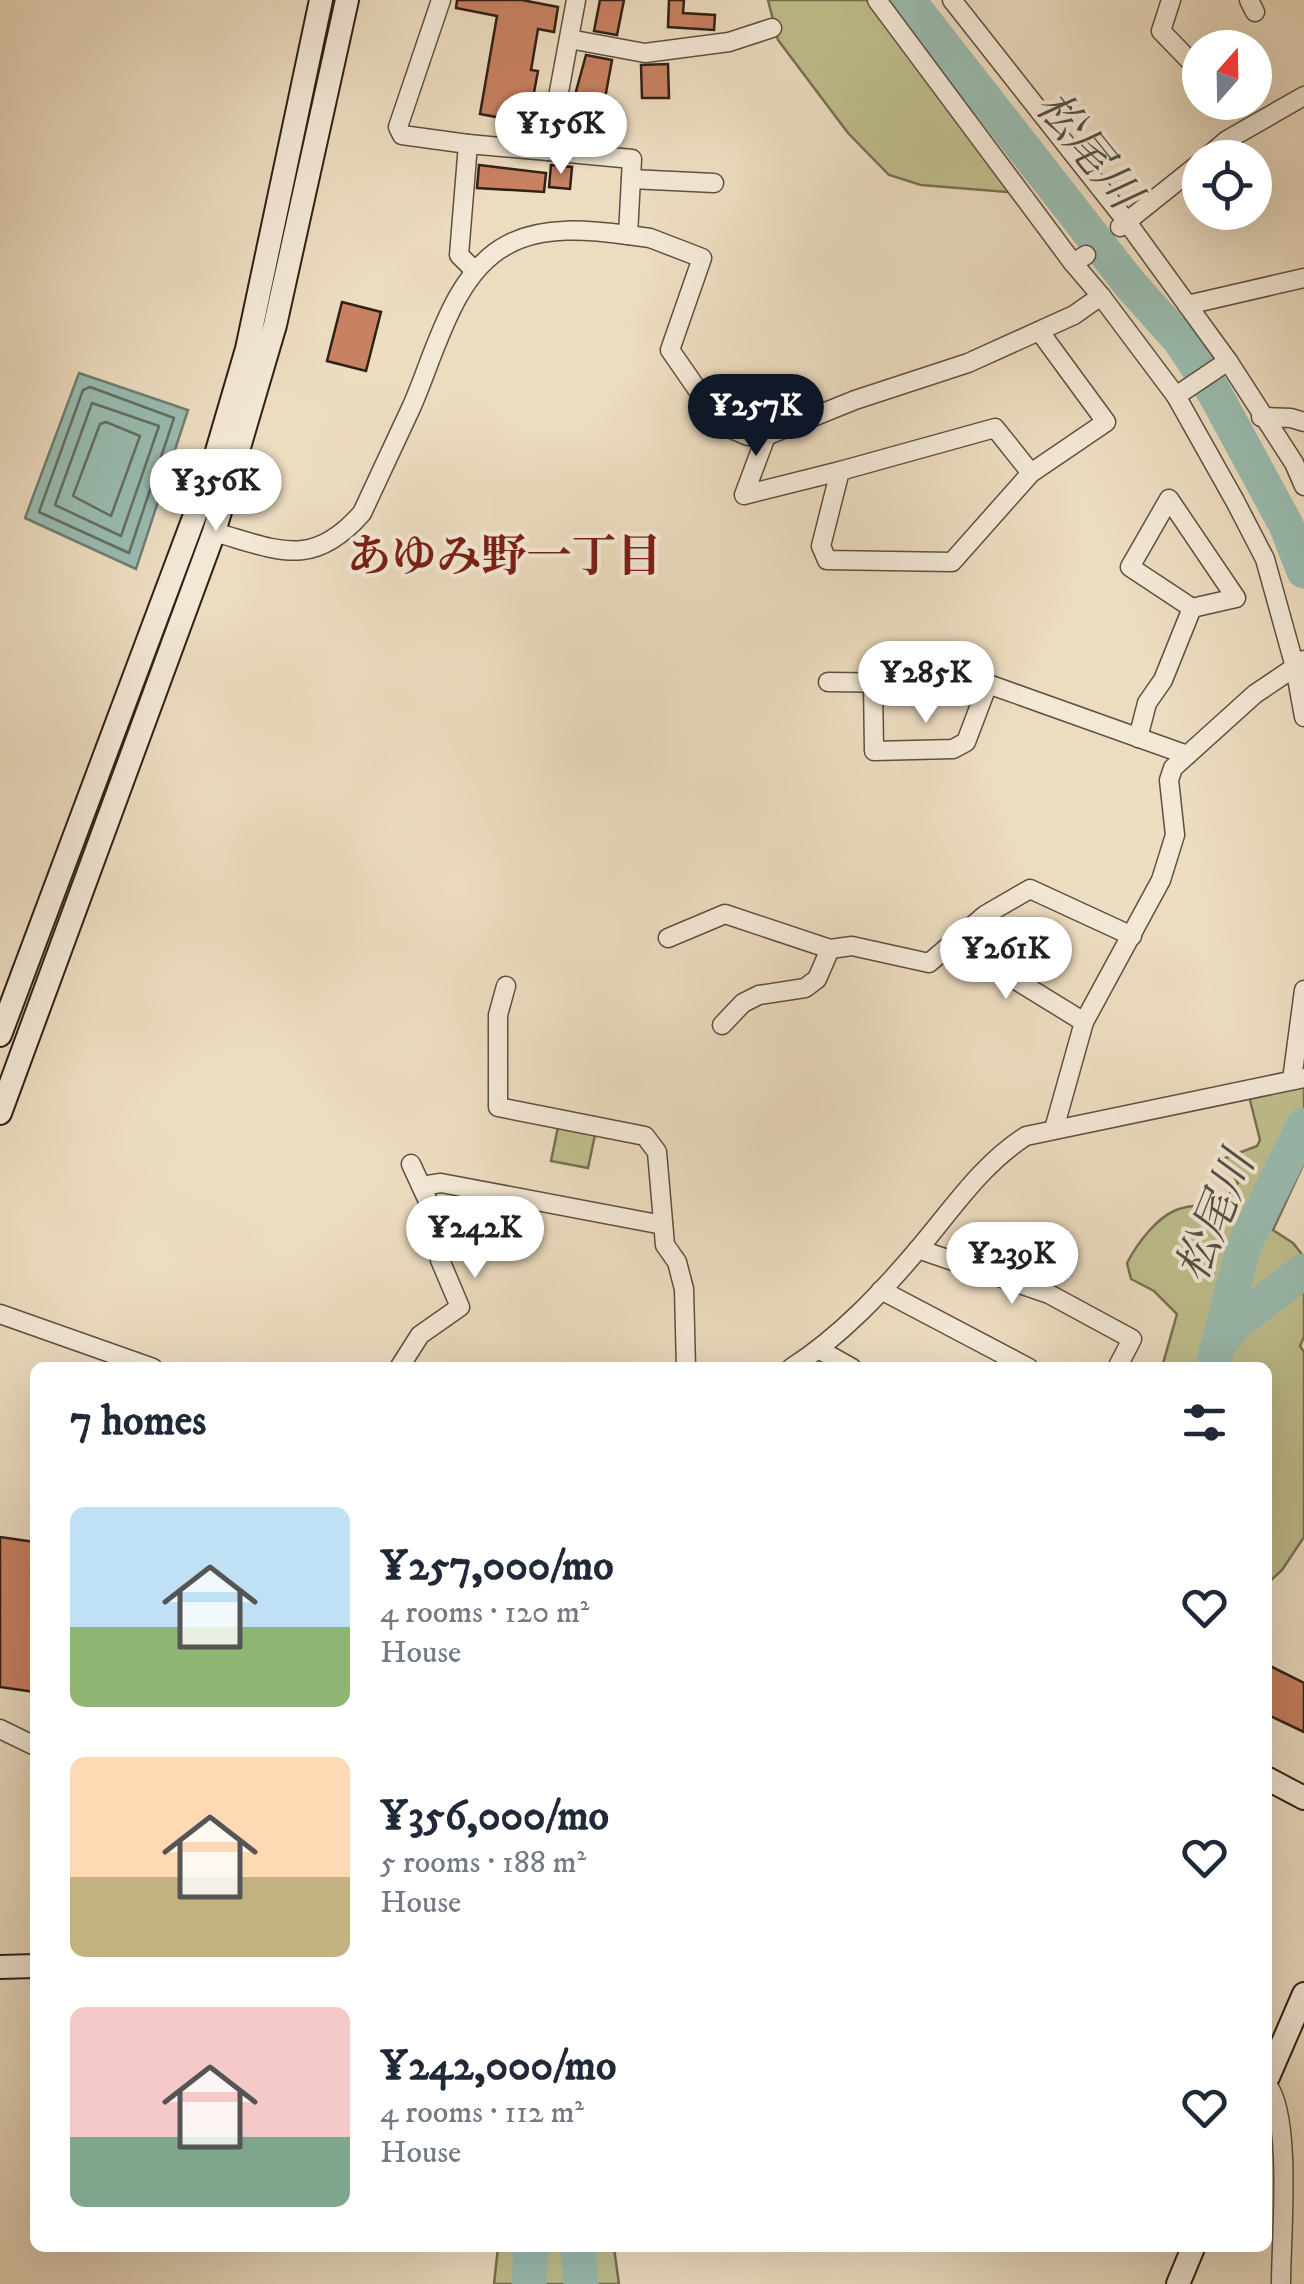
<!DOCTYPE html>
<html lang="en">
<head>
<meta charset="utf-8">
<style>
  :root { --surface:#fff; --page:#f6f6f7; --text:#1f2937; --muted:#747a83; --accent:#111827 }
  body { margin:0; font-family:"IM FELL DW Pica","Noto Serif JP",serif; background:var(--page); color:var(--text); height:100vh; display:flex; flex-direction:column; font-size:38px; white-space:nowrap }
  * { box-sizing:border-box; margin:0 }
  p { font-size:32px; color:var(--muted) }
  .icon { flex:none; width:55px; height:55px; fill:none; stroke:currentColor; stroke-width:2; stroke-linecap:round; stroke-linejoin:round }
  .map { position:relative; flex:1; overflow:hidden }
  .drawer { position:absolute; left:30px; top:1362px; width:1242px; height:890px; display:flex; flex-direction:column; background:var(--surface); border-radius:15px; box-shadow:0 10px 40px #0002 }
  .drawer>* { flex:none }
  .needle { width:65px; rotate:20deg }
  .fabs { position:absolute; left:1182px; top:30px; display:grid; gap:20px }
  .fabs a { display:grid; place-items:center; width:90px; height:90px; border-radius:50%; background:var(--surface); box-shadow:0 10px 40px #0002; font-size:50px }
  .price { position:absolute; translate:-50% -85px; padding:0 22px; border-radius:35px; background:#fff; color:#222; font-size:32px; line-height:65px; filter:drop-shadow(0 2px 5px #0008) }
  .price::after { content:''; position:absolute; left:50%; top:60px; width:30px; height:22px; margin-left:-15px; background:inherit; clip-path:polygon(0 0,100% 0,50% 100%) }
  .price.current { background:var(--accent); color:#fff }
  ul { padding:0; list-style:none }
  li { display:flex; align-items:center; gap:30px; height:250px; padding:0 40px }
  li span { display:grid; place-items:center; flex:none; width:280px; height:200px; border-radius:15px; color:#555 }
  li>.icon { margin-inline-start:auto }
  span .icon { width:120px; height:120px; fill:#fffc; stroke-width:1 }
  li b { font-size:42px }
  h2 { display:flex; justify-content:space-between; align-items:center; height:120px; padding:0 40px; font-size:42px }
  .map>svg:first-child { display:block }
  .green { fill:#bfbe8d; stroke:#787052; stroke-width:2.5 }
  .water { fill:#99bcb0; stroke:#6f7e73; stroke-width:2.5 }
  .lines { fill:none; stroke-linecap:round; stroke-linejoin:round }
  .shore { stroke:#646e64; stroke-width:2.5 }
  .river { stroke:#99bcb0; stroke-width:35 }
  .building { fill:#c88161; stroke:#302117; stroke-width:2.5 }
  .street-casing { stroke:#5f5041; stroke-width:21 }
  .secondary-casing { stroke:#302117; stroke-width:26 }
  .street { stroke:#f3e8d6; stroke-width:18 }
  .secondary { stroke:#f3e8d6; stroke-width:22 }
  .labels { text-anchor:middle; stroke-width:8; stroke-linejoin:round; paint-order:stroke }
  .water-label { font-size:45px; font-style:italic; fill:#505045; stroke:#f3e8d6 }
  .neighbourhood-label { font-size:45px; font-weight:bold; fill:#7a1f14; stroke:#f3e8d6 }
</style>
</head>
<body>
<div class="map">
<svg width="1304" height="2284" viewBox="0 0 1304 2284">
  <rect width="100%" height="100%" fill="#ecdcc0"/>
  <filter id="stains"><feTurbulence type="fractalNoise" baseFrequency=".002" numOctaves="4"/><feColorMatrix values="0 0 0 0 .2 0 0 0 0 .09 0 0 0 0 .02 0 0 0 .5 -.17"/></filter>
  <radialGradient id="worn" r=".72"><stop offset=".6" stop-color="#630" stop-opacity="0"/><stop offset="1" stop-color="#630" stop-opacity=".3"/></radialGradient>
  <!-- green -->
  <g class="green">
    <path d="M 768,0 L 871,0 L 1011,186 L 1007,192 L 921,185 L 889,175 L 848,133 L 778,40 Z"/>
    <path d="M 1304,1081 L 1304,1163 L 1273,1230 L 1293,1243 L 1304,1257 L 1304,1337 L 1300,1346 L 1304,1352 L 1304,1537 L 1282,1570 L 1268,1583 L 1268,1368 L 1162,1367 L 1177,1314 L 1154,1291 L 1131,1279 L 1127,1263 C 1137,1244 1155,1219 1176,1210 C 1202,1199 1216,1216 1238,1183 L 1223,1159 L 1257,1146 L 1260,1140 L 1249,1096 Z"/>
    <path d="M 558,1127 L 595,1135 L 588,1168 L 551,1161 Z"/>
    <path d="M 498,2248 L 614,2248 L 619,2284 L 494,2284 Z"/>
  </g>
  <!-- water -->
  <path class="water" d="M 79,373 L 188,410 L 136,569 L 25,518 Z"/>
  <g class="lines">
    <!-- shore -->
    <g class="shore">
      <path d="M 90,387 L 174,418 L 129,553 L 39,512 L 83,390 Z"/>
      <path d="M 92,403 L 159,426 L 121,536 L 55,505 Z"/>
      <path d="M 106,422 L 140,436 L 111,516 L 73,496 L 100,424 Z"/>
    </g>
    <!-- river -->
    <g class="river">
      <path d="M 908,0 L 1129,283 L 1180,340 L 1214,392 L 1286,525 L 1304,571"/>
      <path d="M 1219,1344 L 1238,1321 L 1304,1271"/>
      <path d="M 1212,1368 L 1244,1246 L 1304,1125"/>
      <path d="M 578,2248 L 581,2284"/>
      <path d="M 529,2284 L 531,2248"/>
    </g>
  </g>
  <!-- building -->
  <g class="building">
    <path d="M 457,0 L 522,0 L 558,7 L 554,32 L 538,29 L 531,70 L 538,71 L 532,103 L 544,106 L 539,130 L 532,129 L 532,133 L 510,128 L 512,120 L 480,114 L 497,16 L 456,8 Z"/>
    <path d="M 600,0 L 624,0 L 617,35 L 594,31 Z"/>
    <path d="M 669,0 L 684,0 L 683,13 L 715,15 L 714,30 L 668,27 Z"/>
    <path d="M 586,55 L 612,60 L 604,104 L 616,105 L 614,130 L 585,127 L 582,139 L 564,135 Z"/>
    <path d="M 668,64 L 669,98 L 642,98 L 641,65 Z"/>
    <path d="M 479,165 L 546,173 L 544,192 L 477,188 Z"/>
    <path d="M 551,165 L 572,167 L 570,189 L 549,187 Z"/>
    <path d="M 342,302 L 381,312 L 366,371 L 327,361 Z"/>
    <path d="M 0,1537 L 35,1542 L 35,1692 L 0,1687 Z"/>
    <path d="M 1268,1665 L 1304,1683 L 1304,1732 L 1268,1715 Z"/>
  </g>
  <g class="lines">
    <!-- street casing -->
    <g class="street-casing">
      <g id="street">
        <path d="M 441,0 L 398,127 L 402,135 L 468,144"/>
        <path d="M 877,0 L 1073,263"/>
        <path d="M 952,0 L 1127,222 L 1228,361 L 1294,463 L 1304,486"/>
        <path d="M 1171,0 L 1161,31 L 1189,60"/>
        <path d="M 1249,0 L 1255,12"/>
        <path d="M 569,39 L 645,53 L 729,42 L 772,28"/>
        <path d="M 548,151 L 632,159 L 628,235 L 650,238 L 702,258 L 670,350 L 722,425 L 748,436 L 766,436 L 855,400 L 968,363 L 1074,315 L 1101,296 L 1073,263 L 1086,255"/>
        <path d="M 1206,158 L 1227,140 L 1304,96"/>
        <path d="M 631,179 L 714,183"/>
        <path d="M 1120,227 L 1200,163"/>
        <path d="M 475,271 L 459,255 L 468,144 L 548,151 L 576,0"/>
        <path d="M 1187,305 L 1304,278"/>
        <path d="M 1176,396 L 1228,361"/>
        <path d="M 1261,417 L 1291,418 L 1304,422"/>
        <path d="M 766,436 L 744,495 L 840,471"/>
        <path d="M 1031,473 L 995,428 L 840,471 L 821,546 L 827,560 L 952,562 L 1031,473 L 1106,422 L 1040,332"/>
        <path d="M 1169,499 L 1236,598 L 1192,608 L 1130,567 Z"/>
        <path d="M 214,532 C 278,550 312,570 362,513 C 378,478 395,443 411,408 C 435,355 452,274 507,245 C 543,225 590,230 628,235"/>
        <path d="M 1304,660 L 1295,667 L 1304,717"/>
        <path d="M 828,682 L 988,684 L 1187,755"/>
        <path d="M 873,682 L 874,751 L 953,749 L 966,742 L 988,684"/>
        <path d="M 1138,738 L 1147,703 L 1163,680 L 1192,608"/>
        <path d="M 668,938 L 725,914 L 830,949 L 852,946 L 929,963 L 985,915 L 1030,889 L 1132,936"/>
        <path d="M 954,942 L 1084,1022"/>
        <path d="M 506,986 L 498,1015 L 498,1107 L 645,1136 L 657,1152 L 665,1245 L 677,1262 L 684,1289 L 686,1368"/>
        <path d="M 722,1025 L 743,1003 L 759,995 L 805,988 L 817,979 L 830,949"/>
        <path d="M 1292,1080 L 1304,990"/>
        <path d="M 1054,1129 L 1084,1022 L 1161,880 L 1175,835 L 1169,780 L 1173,768 L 1255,694 L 1295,667 L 1265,559 L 1235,501 L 1176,396 L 1101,296"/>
        <path d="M 421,1186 L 441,1183 L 663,1225"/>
        <path d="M 918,1249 L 1049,1294 L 1132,1339 L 1117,1368"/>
        <path d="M 881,1290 L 1029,1368"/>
        <path d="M 0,1314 L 153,1368"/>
        <path d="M 820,1350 L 852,1368"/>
        <path d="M 399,1368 L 420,1335 L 460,1307 L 440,1260 L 439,1225 L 411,1164"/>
        <path d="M 791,1368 C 840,1337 883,1291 920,1247 C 953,1208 982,1164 1026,1136 L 1304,1078"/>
        <path d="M 0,1729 L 35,1746"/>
        <path d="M 1268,2086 C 1292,2118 1281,2239 1281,2284"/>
      </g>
    </g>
    <!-- secondary casing -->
    <g class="secondary-casing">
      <g id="secondary">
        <path d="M 0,1035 L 210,475 L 247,349 L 321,0"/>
        <path d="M 0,1113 L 214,532 L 275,325 L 347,0"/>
        <path d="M 1268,1779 L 1304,1798"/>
        <path d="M 0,1967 L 35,1966"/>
        <path d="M 1268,2077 L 1304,1994"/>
        <path d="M 1178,2284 L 1193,2248"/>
      </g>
    </g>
    <!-- street -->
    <use href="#street" class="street"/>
    <!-- secondary -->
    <use href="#secondary" class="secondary"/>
  </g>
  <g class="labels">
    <!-- water labels -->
    <g class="water-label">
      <text transform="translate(1089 149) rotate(51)" y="16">松尾川</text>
      <text transform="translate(1214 1216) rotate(-68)" y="16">松尾川</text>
    </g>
    <!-- neighbourhood labels -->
    <g class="neighbourhood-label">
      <text x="504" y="571">あゆみ野一丁目</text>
    </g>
  </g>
  <rect width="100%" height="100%" filter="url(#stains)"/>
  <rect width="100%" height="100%" fill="url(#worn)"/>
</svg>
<div class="fabs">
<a><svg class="needle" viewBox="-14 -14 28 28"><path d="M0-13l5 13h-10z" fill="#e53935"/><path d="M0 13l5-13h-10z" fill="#747a83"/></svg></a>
<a><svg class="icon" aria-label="locate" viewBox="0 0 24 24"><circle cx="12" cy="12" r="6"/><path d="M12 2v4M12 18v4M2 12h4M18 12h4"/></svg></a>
</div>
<b class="price" style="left:561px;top:177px">¥156K</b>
<b class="price current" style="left:756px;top:459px">¥257K</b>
<b class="price" style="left:216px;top:534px">¥356K</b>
<b class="price" style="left:926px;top:726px">¥285K</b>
<b class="price" style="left:1006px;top:1002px">¥261K</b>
<b class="price" style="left:475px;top:1281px">¥242K</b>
<b class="price" style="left:1012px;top:1307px">¥239K</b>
<section class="drawer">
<h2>7 homes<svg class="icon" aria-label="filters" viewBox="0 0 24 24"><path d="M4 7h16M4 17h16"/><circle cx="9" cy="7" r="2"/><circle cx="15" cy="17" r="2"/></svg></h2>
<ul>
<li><span style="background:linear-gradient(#bfe0f5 60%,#8fb573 0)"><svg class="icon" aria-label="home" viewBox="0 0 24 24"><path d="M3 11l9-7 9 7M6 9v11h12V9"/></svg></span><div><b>¥257,000/mo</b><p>4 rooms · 120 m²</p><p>House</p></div><svg class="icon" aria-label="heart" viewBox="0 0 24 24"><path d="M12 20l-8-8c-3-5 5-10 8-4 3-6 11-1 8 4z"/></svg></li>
<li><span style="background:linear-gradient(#ffd9b3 60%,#c2b280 0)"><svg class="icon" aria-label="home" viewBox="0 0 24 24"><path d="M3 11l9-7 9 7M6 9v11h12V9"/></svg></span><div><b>¥356,000/mo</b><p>5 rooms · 188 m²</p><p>House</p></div><svg class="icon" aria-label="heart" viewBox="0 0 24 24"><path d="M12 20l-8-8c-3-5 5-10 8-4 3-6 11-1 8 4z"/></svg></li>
<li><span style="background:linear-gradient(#f6c9c9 65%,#7fa58c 0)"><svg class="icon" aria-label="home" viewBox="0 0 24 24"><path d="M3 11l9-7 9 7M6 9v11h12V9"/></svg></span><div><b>¥242,000/mo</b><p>4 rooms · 112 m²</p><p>House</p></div><svg class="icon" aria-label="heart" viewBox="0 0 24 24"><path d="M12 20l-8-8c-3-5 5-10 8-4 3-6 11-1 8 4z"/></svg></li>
</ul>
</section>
</div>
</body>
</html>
